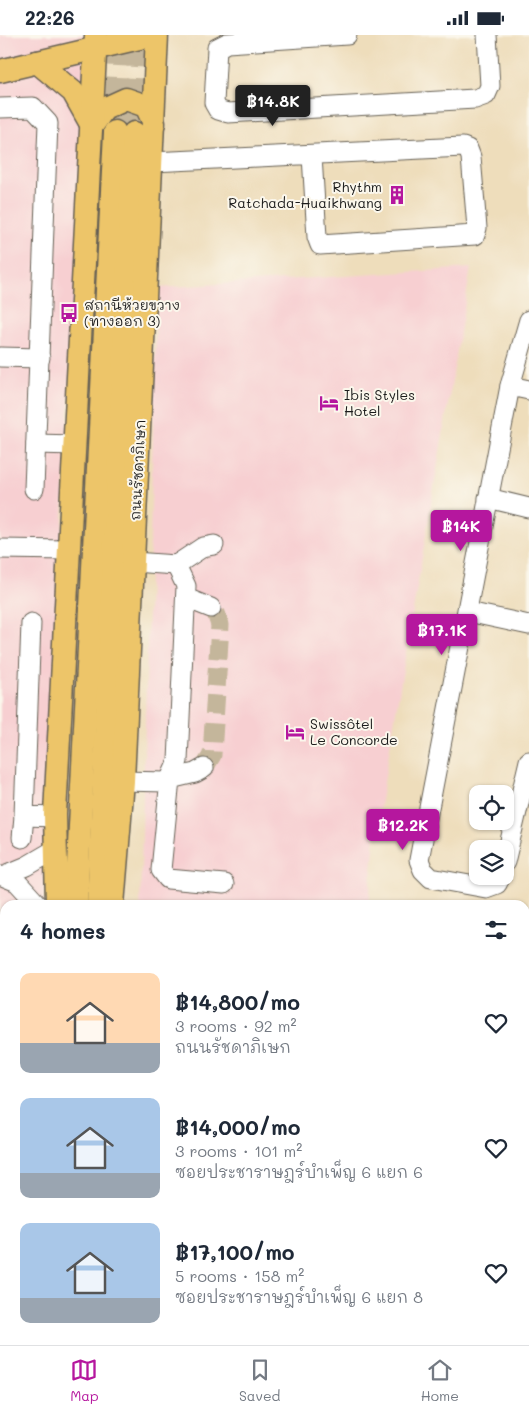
<!DOCTYPE html>
<html lang="en">
<head>
<meta charset="utf-8">
<style>
  :root { --surface:#fff; --page:#f6f6f7; --text:#1f2937; --muted:#747a83; --line:#e0e1e3; --accent:#b5179e }
  body { margin:0; font-family:Mali,"Playpen Sans Thai",sans-serif; background:var(--page); color:var(--text); height:100vh; display:flex; flex-direction:column; font-size:19px; white-space:nowrap }
  * { box-sizing:border-box; margin:0 }
  p { font-size:16px; color:var(--muted) }
  .icon { flex:none; width:28px; height:28px; fill:none; stroke:currentColor; stroke-width:2; stroke-linecap:round; stroke-linejoin:round }
  .map { position:relative; flex:1; overflow:hidden }
  .sheet { position:absolute; left:0px; top:865px; width:530px; height:445px; display:flex; flex-direction:column; background:var(--surface); border-radius:15px 15px 0 0; box-shadow:0 1px 4px #0004 }
  .sheet>* { flex:none }
  .buttons { position:absolute; left:469px; top:750px; display:grid; gap:10px }
  .buttons a { display:grid; place-items:center; width:45px; height:45px; border-radius:10px; background:var(--surface); box-shadow:0 1px 4px #0004; font-size:25px }
  .price { position:absolute; translate:-50% -42px; padding:0 11px; border-radius:5px; background:var(--accent); color:#fff; font-size:16px; line-height:32px; filter:drop-shadow(0 1px 2px #0008) }
  .price::after { content:''; position:absolute; left:50%; top:30px; width:15px; height:11px; margin-left:-8px; background:inherit; clip-path:polygon(0 0,100% 0,50% 100%) }
  .price.on { background:#222; color:#fff }
  ul { padding:0; list-style:none }
  li { display:flex; align-items:center; gap:15px; height:125px; padding:0 20px }
  li span { display:grid; place-items:center; flex:none; width:140px; height:100px; border-radius:10px; color:#555 }
  li>.icon { margin-inline-start:auto }
  span .icon { width:60px; height:60px; fill:#fffc; stroke-width:1 }
  li b { font-size:21px }
  h2 { display:flex; justify-content:space-between; align-items:center; height:60px; padding:0 20px; font-size:21px }
  .status { display:flex; justify-content:space-between; align-items:center; height:35px; padding:0 25px; background:var(--surface); direction:ltr }
  .status svg { height:14px; fill:currentColor }
  .tabs { display:flex; justify-content:space-around; align-items:center; height:70px; border-top:1px solid var(--line); background:var(--surface); font-size:14px; color:var(--muted) }
  .tabs a { display:grid; justify-items:center; gap:2px }
  .tabs .on { color:var(--accent) }
  .map>svg:first-child { display:block }
  .built { fill:#f7cfd1 }
  .forest { fill:#95ae60; stroke:#58653e }
  .lines { fill:none; stroke-linecap:round; stroke-linejoin:round }
  .minor-tunnel { stroke:#c4b69b; stroke-width:19; stroke-dasharray:19 9; stroke-linecap:butt }
  .major-tunnel { stroke:#c4b69b; stroke-width:22; stroke-dasharray:22 11; stroke-linecap:butt }
  .minor-casing { stroke:#666054; stroke-width:21 }
  .major-casing { stroke:#666054; stroke-width:25 }
  .minor { stroke:#fff; stroke-width:19 }
  .major { stroke:#edc569; stroke-width:22 }
  .labels { text-anchor:middle; stroke-width:4; stroke-linejoin:round; paint-order:stroke }
  .poi-label { font-size:14px; fill:#1c1c1c; stroke:#fbf7ec; text-anchor:start }
  .street-label { font-size:14px; fill:#1c1c1c; stroke:#fbf7ec }
</style>
</head>
<body>
<div class="status"><b>22:26</b><svg viewBox="0 0 49 12"><path d="M0 12V9h3v3zM5 12V6h3v6zM10 12V3h3v9zM15 12V0h3v12zM26 1h20v11H26zM47 4h2v5h-2z"/></svg></div>
<div class="map">
<svg width="529" height="1310" viewBox="0 0 529 1310">
  <rect width="100%" height="100%" fill="#fbf7ec"/>
  <filter id="ink" filterUnits="userSpaceOnUse"><feTurbulence type="fractalNoise" baseFrequency=".02" numOctaves="2"/><feDisplacementMap in="SourceGraphic" scale="10" xChannelSelector="R" yChannelSelector="G"/><feConvolveMatrix kernelMatrix="1 2 1 2 8 2 1 2 1" color-interpolation-filters="sRGB"/></filter>
  <filter id="wash" filterUnits="userSpaceOnUse"><feTurbulence type="fractalNoise" baseFrequency=".0096" numOctaves="4" result="noise"/><feDisplacementMap in="SourceGraphic" scale="20" xChannelSelector="R" yChannelSelector="G"/><feGaussianBlur stdDeviation="1.12" result="paint"/><feColorMatrix in="noise" values="0 0 0 0 0 0 0 0 0 0 0 0 0 0 0 0 0 1.4 0 .05"/><feComposite in="paint" operator="in"/></filter>
  <g filter="url(#wash)">
    <rect width="100%" height="100%" fill="#edb"/>
    <!-- built -->
    <g class="built">
      <path d="M 0,0 L 88,0 L 43,870 L 5,870 L 5,1305 L 24,1305 L 23,1310 L 0,1310 Z"/>
      <path d="M 471,233 L 375,801 L 369,870 L 140,870 L 157,253 Z"/>
      <path d="M 123,1305 L 295,1305 L 309,1310 L 123,1310 Z"/>
    </g>
    <!-- forest -->
    <path class="forest" d="M 429,1305 L 427,1310 L 309,1310 L 295,1306 Z"/>
  </g>
  <g filter="url(#ink)">
    <g class="lines">
      <!-- minor-tunnel -->
      <path class="minor-tunnel" d="M 204,733 L 212,720 L 220,590 L 215,575 L 211,573"/>
      <!-- major-tunnel -->
      <g class="major-tunnel">
        <path d="M 115,97 L 119,0"/>
        <path d="M 134,98 L 139,0"/>
      </g>
      <!-- minor casing -->
      <g class="minor-casing">
        <g id="minor">
          <path d="M 347,0 L 227,8 L 217,13 L 214,68 L 218,75 L 228,78 L 475,64 L 486,60 L 490,51 L 487,0"/>
          <path d="M 0,73 L 33,72 L 48,88 L 34,454"/>
          <path d="M 152,127 L 463,112 L 468,114 L 471,122 L 477,193 L 475,200 L 320,210 L 317,202 L 312,121"/>
          <path d="M 0,322 L 40,323"/>
          <path d="M 510,351 L 529,355"/>
          <path d="M 36,409 L 75,410"/>
          <path d="M 488,463 L 529,473"/>
          <path d="M 0,514 L 69,515"/>
          <path d="M 133,527 L 176,530 L 203,512 L 214,510"/>
          <path d="M 186,563 L 211,573"/>
          <path d="M 468,577 L 529,590"/>
          <path d="M 31,588 L 24,781 L 55,782"/>
          <path d="M 204,733 L 195,738 L 170,744 L 161,835 L 168,844 L 224,849"/>
          <path d="M 123,746 L 166,747 L 170,744 L 178,726 L 186,551 L 176,530"/>
          <path d="M 22,803 L 24,781"/>
          <path d="M 505,827 L 529,726"/>
          <path d="M 0,840 L 17,847 L 38,870"/>
          <path d="M 3,841 L 27,831 L 56,814"/>
          <path d="M 501,841 L 497,849 L 486,853 L 431,843 L 423,835 L 419,825 L 510,351 L 529,285"/>
          <path d="M 525,1052 L 529,1052"/>
          <path d="M 0,1094 L 5,1097"/>
          <path d="M 525,1263 L 529,1264"/>
          <path d="M 270,1305 L 275,1310"/>
          <path d="M 151,1310 L 151,1305"/>
          <path d="M 439,1310 L 441,1305"/>
        </g>
      </g>
      <!-- major casing -->
      <g class="major-casing">
        <g id="major">
          <path d="M 37,27 L 73,57 L 92,91"/>
          <path d="M 0,36 L 152,0"/>
          <path d="M 92,91 L 104,74 L 126,64 L 146,71 L 154,88"/>
          <path d="M 57,870 L 55,779 L 96,0"/>
          <path d="M 76,870 L 115,97"/>
          <path d="M 98,870 L 134,98"/>
          <path d="M 113,870 L 123,746 L 157,0"/>
          <path d="M 40,1310 L 40,1305"/>
          <path d="M 88,1310 L 88,1305"/>
        </g>
      </g>
      <!-- minor -->
      <use href="#minor" class="minor"/>
      <!-- major -->
      <use href="#major" class="major"/>
    </g>
  </g>
  <!-- icons -->
  <defs>
    <g id="building-bare" transform="scale(1.5)"><path d="M-4-6H4V6H1V3H-1V6H-4ZM-2.5-4.3h1.7v1.8h-1.7ZM.8-4.3h1.7v1.8H.8ZM-2.5-1h1.7V.8h-1.7ZM.8-1h1.7V.8H.8Z" fill="#b5179e" stroke="#fbf7ec" stroke-width="2.5" paint-order="stroke"/></g>
    <g id="bus-bare" transform="scale(1.5)"><path d="M-5-6H5V4H4V6H2V4H-2V6H-4V4H-5ZM-3.5-4V0h7V-4ZM-3.5 1.2v1.5H-2V1.2ZM2 1.2v1.5H3.5V1.2Z" fill="#b5179e" stroke="#fbf7ec" stroke-width="2.5" paint-order="stroke"/></g>
    <g id="hotel-bare" transform="scale(1.5)"><path d="M-6-4.5h1.5V1H6V5H4.5V3h-9V5H-6ZM-4 0a1.8 1.8 0 1 1 3.6 0ZM.5 0V-2.5h3Q6-2.5 6 0Z" fill="#b5179e" stroke="#fbf7ec" stroke-width="2.5" paint-order="stroke"/></g>
  </defs>
  <g fill-rule="evenodd">
    <use href="#building-bare" x="397" y="160"/>
    <use href="#bus-bare" x="69" y="278"/>
    <use href="#hotel-bare" x="329" y="368"/>
    <use href="#hotel-bare" x="295" y="697"/>
  </g>
  <g class="labels">
    <!-- poi labels -->
    <g class="poi-label">
      <text x="382" y="157" text-anchor="end">Rhythm<tspan x="382" dy="16">Ratchada-Huaikhwang</tspan></text>
      <text x="84" y="275">สถานีห้วยขวาง<tspan x="84" dy="16">(ทางออก 3)</tspan></text>
      <text x="344" y="365">Ibis Styles<tspan x="344" dy="16">Hotel</tspan></text>
      <text x="310" y="694">Swissôtel<tspan x="310" dy="16">Le Concorde</tspan></text>
    </g>
    <!-- street labels -->
    <g class="street-label">
      <text transform="translate(138 435) rotate(-87)" y="5">ถนนรัชดาภิเษก</text>
    </g>
  </g>
</svg>
<div class="buttons">
<a><svg class="icon" aria-label="locate" viewBox="0 0 24 24"><circle cx="12" cy="12" r="6"/><path d="M12 2v4M12 18v4M2 12h4M18 12h4"/></svg></a>
<a><svg class="icon" aria-label="layers" viewBox="0 0 24 24"><path d="M12 4l9 5-9 5-9-5zM3 14l9 5 9-5"/></svg></a>
</div>
<b class="price on" style="left:273px;top:92px">฿14.8K</b>
<b class="price" style="left:461px;top:517px">฿14K</b>
<b class="price" style="left:442px;top:621px">฿17.1K</b>
<b class="price" style="left:403px;top:816px">฿12.2K</b>
<section class="sheet">
<h2>4 homes<svg class="icon" aria-label="filters" viewBox="0 0 24 24"><path d="M4 7h16M4 17h16"/><circle cx="9" cy="7" r="2"/><circle cx="15" cy="17" r="2"/></svg></h2>
<ul>
<li><span style="background:linear-gradient(#ffd9b3 70%,#9aa5b1 0)"><svg class="icon" aria-label="home" viewBox="0 0 24 24"><path d="M3 11l9-7 9 7M6 9v11h12V9"/></svg></span><div><b>฿14,800/mo</b><p>3 rooms · 92 m²</p><p>ถนนรัชดาภิเษก</p></div><svg class="icon" aria-label="heart" viewBox="0 0 24 24"><path d="M12 20l-8-8c-3-5 5-10 8-4 3-6 11-1 8 4z"/></svg></li>
<li><span style="background:linear-gradient(#a9c7e8 75%,#9aa5b1 0)"><svg class="icon" aria-label="home" viewBox="0 0 24 24"><path d="M3 11l9-7 9 7M6 9v11h12V9"/></svg></span><div><b>฿14,000/mo</b><p>3 rooms · 101 m²</p><p>ซอยประชาราษฎร์บำเพ็ญ 6 แยก 6</p></div><svg class="icon" aria-label="heart" viewBox="0 0 24 24"><path d="M12 20l-8-8c-3-5 5-10 8-4 3-6 11-1 8 4z"/></svg></li>
<li><span style="background:linear-gradient(#a9c7e8 75%,#9aa5b1 0)"><svg class="icon" aria-label="home" viewBox="0 0 24 24"><path d="M3 11l9-7 9 7M6 9v11h12V9"/></svg></span><div><b>฿17,100/mo</b><p>5 rooms · 158 m²</p><p>ซอยประชาราษฎร์บำเพ็ญ 6 แยก 8</p></div><svg class="icon" aria-label="heart" viewBox="0 0 24 24"><path d="M12 20l-8-8c-3-5 5-10 8-4 3-6 11-1 8 4z"/></svg></li>
</ul>
</section>
</div>
<nav class="tabs">
<a class="on"><svg class="icon" aria-label="map" viewBox="0 0 24 24"><path d="M3 6l6-2 6 2 6-2v14l-6 2-6-2-6 2zM9 4v14M15 6v14"/></svg>Map</a>
<a><svg class="icon" aria-label="saved" viewBox="0 0 24 24"><path d="M7 4h10v16l-5-4-5 4z"/></svg>Saved</a>
<a><svg class="icon" aria-label="home" viewBox="0 0 24 24"><path d="M3 11l9-7 9 7M6 9v11h12V9"/></svg>Home</a>
</nav>
</body>
</html>
